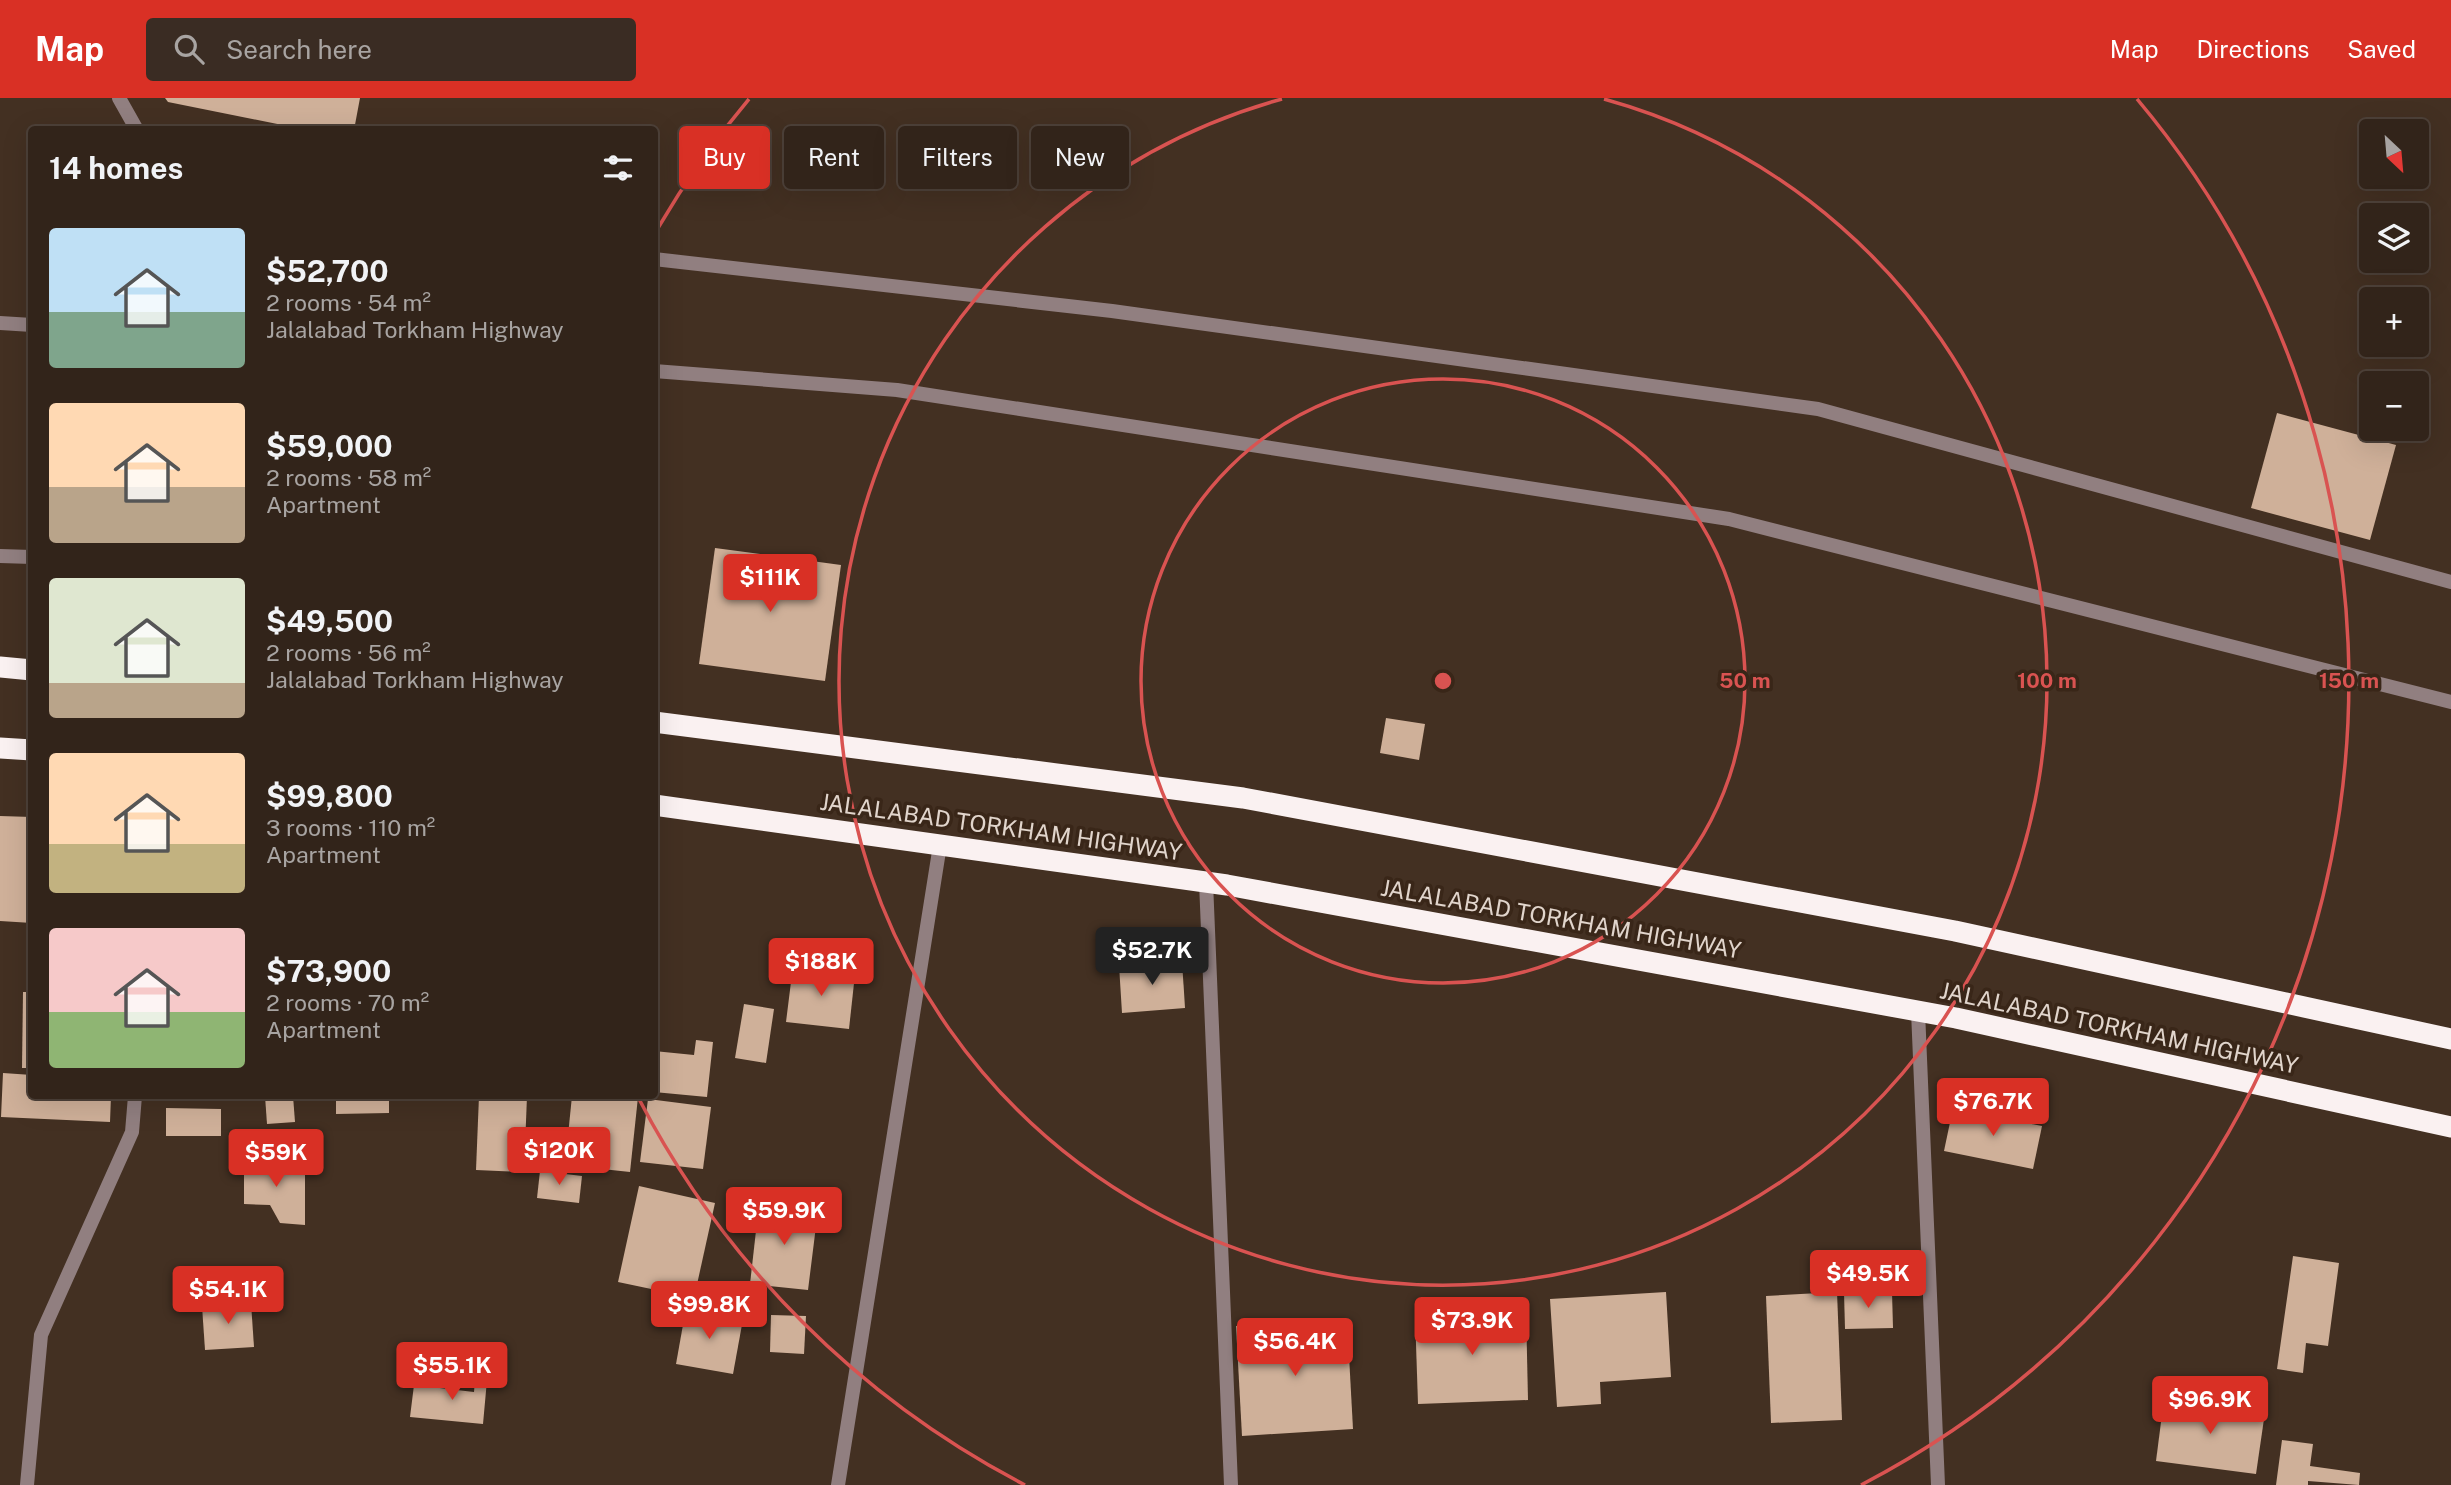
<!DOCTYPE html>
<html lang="en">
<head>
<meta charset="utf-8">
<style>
  :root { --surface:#32241a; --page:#3a2c23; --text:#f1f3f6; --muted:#a8a4a2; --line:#4d4139; --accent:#d93025 }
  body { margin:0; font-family:"Public Sans",sans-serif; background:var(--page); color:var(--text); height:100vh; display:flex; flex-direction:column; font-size:26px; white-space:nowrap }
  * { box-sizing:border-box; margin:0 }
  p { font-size:23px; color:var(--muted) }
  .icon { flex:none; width:38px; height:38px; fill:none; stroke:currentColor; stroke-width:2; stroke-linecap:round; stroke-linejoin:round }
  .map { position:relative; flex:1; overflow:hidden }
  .sheet { position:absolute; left:28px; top:28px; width:630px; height:973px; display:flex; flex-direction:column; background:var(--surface); border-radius:7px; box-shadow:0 7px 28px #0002,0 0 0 2px var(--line) }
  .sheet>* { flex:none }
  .banner { position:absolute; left:679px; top:28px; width:665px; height:63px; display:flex; gap:14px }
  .needle { width:46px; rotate:154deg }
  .tools { position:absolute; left:2359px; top:21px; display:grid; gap:14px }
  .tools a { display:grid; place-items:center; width:70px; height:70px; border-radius:7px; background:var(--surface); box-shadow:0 7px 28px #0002,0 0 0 2px var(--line); font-size:35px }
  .price { position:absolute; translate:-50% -60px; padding:0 16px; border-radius:7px; background:var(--accent); color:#fff; font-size:23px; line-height:46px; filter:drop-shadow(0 2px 4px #0008) }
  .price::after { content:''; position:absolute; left:50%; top:42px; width:21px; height:16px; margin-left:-10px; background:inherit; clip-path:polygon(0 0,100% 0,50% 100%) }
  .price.current { background:#222; color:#fff }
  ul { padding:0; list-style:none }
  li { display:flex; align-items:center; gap:21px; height:175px; padding:0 21px }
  li span { display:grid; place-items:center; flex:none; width:196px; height:140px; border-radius:7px; color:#555 }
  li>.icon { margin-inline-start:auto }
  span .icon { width:84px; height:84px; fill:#fffc; stroke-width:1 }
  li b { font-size:30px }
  h2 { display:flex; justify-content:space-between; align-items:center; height:84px; padding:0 21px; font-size:30px }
  .chip { padding:0 24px; border-radius:7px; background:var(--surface); box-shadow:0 7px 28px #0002,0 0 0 2px var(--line); font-size:24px; line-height:63px }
  .chip.current { background:var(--accent); color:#fff }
  header { display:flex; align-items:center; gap:42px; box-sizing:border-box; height:98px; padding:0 35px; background:var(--accent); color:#fff }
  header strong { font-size:33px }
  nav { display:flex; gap:38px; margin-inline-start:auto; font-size:24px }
  .search { width:490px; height:63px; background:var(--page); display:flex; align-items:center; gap:18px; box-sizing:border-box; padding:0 24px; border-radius:7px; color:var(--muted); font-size:26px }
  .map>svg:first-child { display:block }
  .building { fill:#cfb099 }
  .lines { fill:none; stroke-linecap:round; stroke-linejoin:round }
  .street { stroke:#917f80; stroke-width:14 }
  .highway { stroke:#faf1f1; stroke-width:21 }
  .ring { fill:none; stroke:#d95351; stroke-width:3.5 }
  .labels { text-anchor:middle; stroke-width:7; stroke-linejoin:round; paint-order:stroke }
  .street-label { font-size:23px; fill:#e1d5cc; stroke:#392618 }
  .centre { fill:#d95351; stroke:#392618; stroke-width:3.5 }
  .ring-label { font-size:21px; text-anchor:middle; font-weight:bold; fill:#d95351; stroke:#392618; stroke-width:7; stroke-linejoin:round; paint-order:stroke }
</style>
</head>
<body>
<header>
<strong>Map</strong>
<div class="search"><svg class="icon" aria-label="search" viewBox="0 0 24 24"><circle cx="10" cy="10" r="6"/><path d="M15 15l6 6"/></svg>Search here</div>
<nav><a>Map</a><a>Directions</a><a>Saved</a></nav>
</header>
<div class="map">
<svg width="2451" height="1387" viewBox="0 0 2451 1387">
  <rect width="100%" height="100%" fill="#433022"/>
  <!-- building -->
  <g class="building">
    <path d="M 165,0 L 360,0 L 354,32 L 307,32 L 168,4 Z"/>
    <path d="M 2277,315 L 2396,347 L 2370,442 L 2251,410 Z"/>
    <path d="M 715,450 L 841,467 L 825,583 L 699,566 Z"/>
    <path d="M 1386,620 L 1425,626 L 1419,662 L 1380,655 Z"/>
    <path d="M 0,718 L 32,719 L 32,825 L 0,823 Z"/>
    <path d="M 1182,863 L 1185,910 L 1122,915 L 1119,867 Z"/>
    <path d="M 793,868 L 855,876 L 849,931 L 786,924 Z"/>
    <path d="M 23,894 L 32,894 L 32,970 L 22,970 Z"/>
    <path d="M 744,906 L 774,911 L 766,965 L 735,960 Z"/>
    <path d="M 696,942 L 713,944 L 707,999 L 654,994 L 654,953 L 694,957 Z"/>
    <path d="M 3,975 L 32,977 L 32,998 L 111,998 L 110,1024 L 1,1019 Z"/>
    <path d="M 265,998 L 293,998 L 295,1024 L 267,1026 Z"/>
    <path d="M 336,998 L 389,998 L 389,1015 L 336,1016 Z"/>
    <path d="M 479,998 L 527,998 L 524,1074 L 476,1072 Z"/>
    <path d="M 572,998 L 638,999 L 630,1074 L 565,1067 Z"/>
    <path d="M 648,1001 L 711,1009 L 703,1071 L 640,1064 Z"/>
    <path d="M 166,1010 L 221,1011 L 221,1038 L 166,1038 Z"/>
    <path d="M 1953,1010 L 2042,1028 L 2033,1071 L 1944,1053 Z"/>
    <path d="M 244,1057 L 266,1058 L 275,1069 L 305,1070 L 305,1127 L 280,1125 L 270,1107 L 244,1106 Z"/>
    <path d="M 540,1073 L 582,1078 L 579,1105 L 537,1100 Z"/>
    <path d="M 639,1088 L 715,1105 L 694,1200 L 618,1184 Z"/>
    <path d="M 759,1106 L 818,1112 L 808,1192 L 750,1186 Z"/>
    <path d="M 2293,1158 L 2339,1165 L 2328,1248 L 2306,1245 L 2303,1275 L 2277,1271 Z"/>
    <path d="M 1666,1194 L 1671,1279 L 1600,1284 L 1601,1306 L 1557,1309 L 1550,1201 Z"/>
    <path d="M 1837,1194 L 1842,1322 L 1771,1325 L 1766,1198 Z"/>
    <path d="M 1844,1194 L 1892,1194 L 1893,1230 L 1845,1231 Z"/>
    <path d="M 251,1205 L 254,1249 L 205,1252 L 202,1208 Z"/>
    <path d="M 686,1210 L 743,1221 L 733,1276 L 676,1266 Z"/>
    <path d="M 1526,1212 L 1528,1302 L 1418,1306 L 1415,1216 Z"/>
    <path d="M 771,1217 L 806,1218 L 804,1256 L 770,1254 Z"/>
    <path d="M 1347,1221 L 1353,1331 L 1242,1338 L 1236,1228 Z"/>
    <path d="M 476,1269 L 488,1271 L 483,1326 L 410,1319 L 414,1287 L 474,1294 Z"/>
    <path d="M 2164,1301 L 2265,1314 L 2256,1376 L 2156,1363 Z"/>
    <path d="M 2282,1342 L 2313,1346 L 2310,1368 L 2360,1375 L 2359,1387 L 2308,1383 L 2308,1387 L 2276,1387 Z"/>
  </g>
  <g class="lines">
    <!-- street -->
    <g class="street">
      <path d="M 119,0 L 137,32"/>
      <path d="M 654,161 L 1112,213 L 1818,311 L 2451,484"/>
      <path d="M 0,225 L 32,227"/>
      <path d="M 654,273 L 897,292 L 1729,421 L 2451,604"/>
      <path d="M 0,458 L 32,459"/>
      <path d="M 1206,784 L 1231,1387"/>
      <path d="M 1918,913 L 1938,1387"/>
      <path d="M 27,1387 L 41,1237 L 132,1034 L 135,998"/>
      <path d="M 838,1387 L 940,747"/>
    </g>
    <!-- highway -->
    <g class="highway">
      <path d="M 0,569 L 32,572"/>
      <path d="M 654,624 L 1243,700 L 1955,833 L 2451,941"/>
      <path d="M 0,650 L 32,652"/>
      <path d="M 654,707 L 1227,787 L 1956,920 L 2451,1029"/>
    </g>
  </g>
  <!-- distance rings -->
  <g class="ring">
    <circle cx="1443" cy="583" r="302"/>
    <path d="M1604 1A604 604 0 1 1 1282 1"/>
    <path d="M1025 1387A906 906 0 0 1 639 1001M658 130A906 906 0 0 1 749 1M2137 1A906 906 0 0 1 1861 1387"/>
  </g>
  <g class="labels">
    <!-- street labels -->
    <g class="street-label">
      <text transform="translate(1001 729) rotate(8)" y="8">JALALABAD TORKHAM HIGHWAY</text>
      <text transform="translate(1561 821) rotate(10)" y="8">JALALABAD TORKHAM HIGHWAY</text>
      <text transform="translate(2119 930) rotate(12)" y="8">JALALABAD TORKHAM HIGHWAY</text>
    </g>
  </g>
  <circle cx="1443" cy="583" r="10" class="centre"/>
  <g class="ring-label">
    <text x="1745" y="590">50 m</text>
    <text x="2047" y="590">100 m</text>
    <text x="2349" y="590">150 m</text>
  </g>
</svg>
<div class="tools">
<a><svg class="needle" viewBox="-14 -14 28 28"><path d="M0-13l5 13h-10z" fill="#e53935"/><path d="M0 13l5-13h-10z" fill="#a8a4a2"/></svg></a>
<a><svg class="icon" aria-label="layers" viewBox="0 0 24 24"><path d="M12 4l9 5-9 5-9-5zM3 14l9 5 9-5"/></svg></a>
<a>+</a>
<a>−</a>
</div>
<b class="price" style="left:770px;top:516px">$111K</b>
<b class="price current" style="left:1152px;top:889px">$52.7K</b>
<b class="price" style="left:821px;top:900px">$188K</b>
<b class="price" style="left:1993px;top:1040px">$76.7K</b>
<b class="price" style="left:559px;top:1089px">$120K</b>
<b class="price" style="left:276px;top:1091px">$59K</b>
<b class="price" style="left:784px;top:1149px">$59.9K</b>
<b class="price" style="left:1868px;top:1212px">$49.5K</b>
<b class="price" style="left:228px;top:1228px">$54.1K</b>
<b class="price" style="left:709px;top:1243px">$99.8K</b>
<b class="price" style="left:1472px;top:1259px">$73.9K</b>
<b class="price" style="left:1295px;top:1280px">$56.4K</b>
<b class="price" style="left:452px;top:1304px">$55.1K</b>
<b class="price" style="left:2210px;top:1338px">$96.9K</b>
<div class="banner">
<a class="chip current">Buy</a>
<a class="chip">Rent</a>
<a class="chip">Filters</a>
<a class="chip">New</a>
</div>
<section class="sheet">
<h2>14 homes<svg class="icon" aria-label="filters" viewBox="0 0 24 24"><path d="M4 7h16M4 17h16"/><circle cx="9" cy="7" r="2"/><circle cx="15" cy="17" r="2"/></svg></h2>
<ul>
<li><span style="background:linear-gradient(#bfe0f5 60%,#7fa58c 0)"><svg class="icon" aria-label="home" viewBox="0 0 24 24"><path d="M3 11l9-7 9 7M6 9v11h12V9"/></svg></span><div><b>$52,700</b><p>2 rooms · 54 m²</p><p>Jalalabad Torkham Highway</p></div></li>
<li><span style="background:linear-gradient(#ffd9b3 60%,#b9a48a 0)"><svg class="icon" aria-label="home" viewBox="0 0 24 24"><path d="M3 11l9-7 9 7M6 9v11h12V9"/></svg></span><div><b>$59,000</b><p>2 rooms · 58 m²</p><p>Apartment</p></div></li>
<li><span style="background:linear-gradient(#dfe7d0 75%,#b9a48a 0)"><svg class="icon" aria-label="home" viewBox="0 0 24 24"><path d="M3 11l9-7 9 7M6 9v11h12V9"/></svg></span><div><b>$49,500</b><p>2 rooms · 56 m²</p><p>Jalalabad Torkham Highway</p></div></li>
<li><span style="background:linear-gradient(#ffd9b3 65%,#c2b280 0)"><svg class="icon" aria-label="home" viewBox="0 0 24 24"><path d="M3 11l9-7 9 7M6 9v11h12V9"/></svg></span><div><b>$99,800</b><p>3 rooms · 110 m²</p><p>Apartment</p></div></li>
<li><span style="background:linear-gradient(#f6c9c9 60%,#8fb573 0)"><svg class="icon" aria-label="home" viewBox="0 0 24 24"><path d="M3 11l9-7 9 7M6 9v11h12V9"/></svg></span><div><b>$73,900</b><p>2 rooms · 70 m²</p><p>Apartment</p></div></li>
</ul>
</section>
</div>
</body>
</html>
